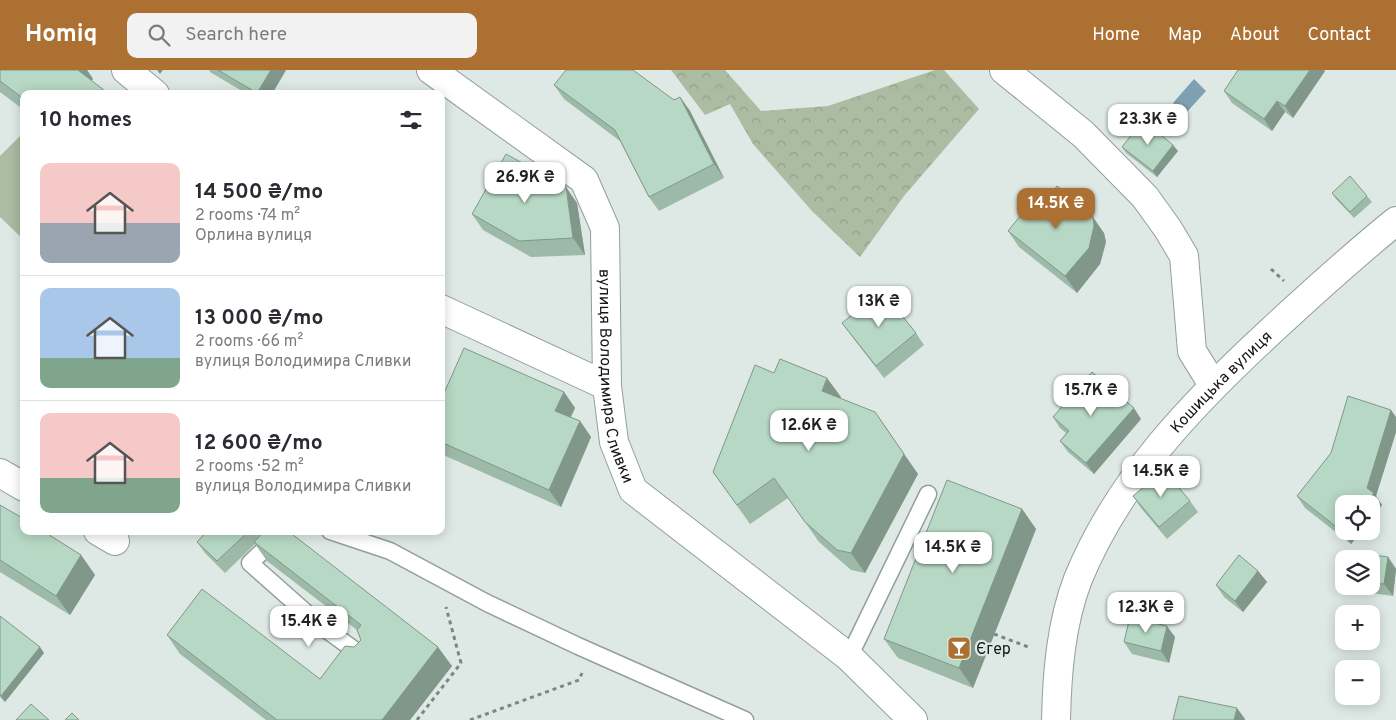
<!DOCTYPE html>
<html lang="en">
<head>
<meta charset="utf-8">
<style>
  :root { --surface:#fff; --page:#f2f2f3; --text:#2b2b33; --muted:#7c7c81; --line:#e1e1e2; --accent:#ac7032 }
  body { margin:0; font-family:Overpass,sans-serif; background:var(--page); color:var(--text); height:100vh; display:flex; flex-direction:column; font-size:19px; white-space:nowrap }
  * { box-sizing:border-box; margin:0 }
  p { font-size:16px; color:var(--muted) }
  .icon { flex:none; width:28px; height:28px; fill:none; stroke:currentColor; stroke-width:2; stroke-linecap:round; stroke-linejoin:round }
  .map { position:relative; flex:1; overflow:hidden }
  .drawer { position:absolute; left:20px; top:20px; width:425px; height:445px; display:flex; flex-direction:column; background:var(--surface); border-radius:10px; box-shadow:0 2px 12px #0003 }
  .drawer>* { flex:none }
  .controls { position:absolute; left:1335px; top:425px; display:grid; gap:10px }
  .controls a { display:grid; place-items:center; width:45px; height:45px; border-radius:10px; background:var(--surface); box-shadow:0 2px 12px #0003; font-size:25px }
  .price { position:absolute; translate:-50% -42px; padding:0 11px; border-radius:10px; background:#fff; color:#222; font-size:16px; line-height:32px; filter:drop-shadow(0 1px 2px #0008) }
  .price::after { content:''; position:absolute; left:50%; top:30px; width:15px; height:11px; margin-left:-8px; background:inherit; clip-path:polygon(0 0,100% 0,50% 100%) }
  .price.current { background:var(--accent); color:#fff }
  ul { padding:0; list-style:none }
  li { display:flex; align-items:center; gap:15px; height:125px; padding:0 20px }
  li+li { border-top:1px solid var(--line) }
  li span { display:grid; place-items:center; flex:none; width:140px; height:100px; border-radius:10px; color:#555 }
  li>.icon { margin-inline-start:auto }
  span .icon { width:60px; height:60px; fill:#fffc; stroke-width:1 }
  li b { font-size:21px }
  h2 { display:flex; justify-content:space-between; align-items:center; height:60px; padding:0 20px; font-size:21px }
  header { display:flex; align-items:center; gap:30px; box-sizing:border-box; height:70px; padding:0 25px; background:var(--accent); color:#fff }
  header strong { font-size:24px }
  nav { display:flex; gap:28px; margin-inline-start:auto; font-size:18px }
  .search { width:350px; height:45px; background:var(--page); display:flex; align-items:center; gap:12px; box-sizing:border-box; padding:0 18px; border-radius:10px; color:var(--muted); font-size:19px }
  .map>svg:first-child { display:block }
  .grass { fill:#abbca2 }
  .forest { fill:url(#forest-crowns) }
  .water { fill:#7fa0b1 }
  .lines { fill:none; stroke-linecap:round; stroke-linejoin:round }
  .service-casing { stroke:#949e9c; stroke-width:19 }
  .minor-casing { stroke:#949e9c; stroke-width:30 }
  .tertiary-casing { stroke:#949e9c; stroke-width:30 }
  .path { stroke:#7e8684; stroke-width:3; stroke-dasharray:4 4; stroke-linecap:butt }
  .service { stroke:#fff; stroke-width:16 }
  .minor { stroke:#fff; stroke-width:28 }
  .tertiary { stroke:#fff; stroke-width:28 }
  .wall { fill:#9dbaa9 }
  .shaded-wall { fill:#809789 }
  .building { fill:#b7d8c4; stroke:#809789 }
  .labels { text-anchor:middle; stroke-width:4.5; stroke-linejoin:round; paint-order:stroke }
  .street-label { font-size:16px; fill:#141817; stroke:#dee9e6 }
  .poi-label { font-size:16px; fill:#141817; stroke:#dee9e6; text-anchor:start }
</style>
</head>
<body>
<header>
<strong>Homiq</strong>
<div class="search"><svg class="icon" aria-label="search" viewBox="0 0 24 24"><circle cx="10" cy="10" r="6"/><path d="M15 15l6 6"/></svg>Search here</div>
<nav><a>Home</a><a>Map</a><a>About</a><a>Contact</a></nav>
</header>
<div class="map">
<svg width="1396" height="650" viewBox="0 0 1396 650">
  <defs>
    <pattern id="forest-crowns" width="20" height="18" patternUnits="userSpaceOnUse" patternTransform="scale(1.25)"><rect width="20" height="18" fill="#abbca2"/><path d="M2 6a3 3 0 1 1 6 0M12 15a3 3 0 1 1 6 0" fill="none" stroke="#92a18b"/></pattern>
  </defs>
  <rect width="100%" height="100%" fill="#dee9e6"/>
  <!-- grass -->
  <path class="grass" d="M 24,62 L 24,170 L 0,147 L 0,86 Z"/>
  <!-- forest -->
  <path class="forest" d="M 671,0 L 725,0 L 761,41 L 828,36 L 935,0 L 944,0 L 979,39 L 904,126 L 860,187 L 812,141 L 753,74 L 730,34 L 705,45 Z"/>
  <!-- water -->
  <path class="water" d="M 1194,9 L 1206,21 L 1186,43 L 1173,33 Z"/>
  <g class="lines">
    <!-- service casing -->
    <g class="service-casing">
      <g id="service">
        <path d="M 284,461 L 250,493 L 320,555 L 364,587"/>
        <path d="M 330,461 L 390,481 L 487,533 L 578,576 L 745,650"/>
        <path d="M 849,587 L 928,424"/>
      </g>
    </g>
    <!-- minor casing -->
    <g class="minor-casing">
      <g id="minor">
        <path d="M 126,0 L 155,24"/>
        <path id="s1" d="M 431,0 L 584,110 L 605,158 L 607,316 L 614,372 L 633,420 L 849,587 L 913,650"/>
        <path d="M 1004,0 L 1083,64 L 1145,127 L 1168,159 L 1184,186 L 1192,281 L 1213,315"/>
        <path d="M 441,239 L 607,316"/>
        <path d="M 0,403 L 24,417"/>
        <path d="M 98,461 L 115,471"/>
      </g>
    </g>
    <!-- tertiary casing -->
    <g class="tertiary-casing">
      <g id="tertiary">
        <path id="s2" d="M 1056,650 C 1057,603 1061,553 1078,509 C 1119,409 1193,333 1271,261 C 1312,223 1353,186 1396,151"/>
      </g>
    </g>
    <!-- path -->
    <g class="path">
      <path d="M 1271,199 L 1284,211"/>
      <path d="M 994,564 L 1031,578"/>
      <path d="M 417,650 L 461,593 L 446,537"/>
      <path d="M 470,650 L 579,610 L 582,603"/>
    </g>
    <!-- service -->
    <use href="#service" class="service"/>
    <!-- minor -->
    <use href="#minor" class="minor"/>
    <!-- tertiary -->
    <use href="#tertiary" class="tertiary"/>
  </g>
  <!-- wall -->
  <g class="wall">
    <path d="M 0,0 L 87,0 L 93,9 L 92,10 L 24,24 L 24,40 L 0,22 Z"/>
    <path d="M 209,0 L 286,0 L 272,24 L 247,24 L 210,2 Z"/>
    <path d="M 1325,1 L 1293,48 L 1285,42 L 1272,61 L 1232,33 L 1224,21 Z"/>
    <path d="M 554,15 L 674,30 L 680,27 L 690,41 L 724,108 L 659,141 L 649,127 L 620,71 L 564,29 Z"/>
    <path d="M 1122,77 L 1178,81 L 1157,107 L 1126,83 Z"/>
    <path d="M 1332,123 L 1367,126 L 1372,132 L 1354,148 L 1336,129 Z"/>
    <path d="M 1045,131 L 1104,163 L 1106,172 L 1100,194 L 1077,223 L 1019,177 L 1008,161 Z"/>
    <path d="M 577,133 L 585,185 L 531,187 L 483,160 L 472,144 Z"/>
    <path d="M 842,253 L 916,263 L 924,275 L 884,308 L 850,264 Z"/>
    <path d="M 774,303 L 841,327 L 840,328 L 918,404 L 865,503 L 851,500 L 819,472 L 788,428 L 750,454 L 713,402 Z"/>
    <path d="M 564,322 L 575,338 L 571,347 L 580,351 L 591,367 L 561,437 L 441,384 L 441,330 Z"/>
    <path d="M 1053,347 L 1141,349 L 1094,404 L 1068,382 L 1060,371 L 1066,363 L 1060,358 Z"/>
    <path d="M 1396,347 L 1396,362 L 1376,426 L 1382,435 L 1351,474 L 1305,438 L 1297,426 Z"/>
    <path d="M 1133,426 L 1190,431 L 1198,442 L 1167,469 L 1141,438 Z"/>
    <path d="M 0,435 L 81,485 L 95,505 L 70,545 L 0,502 Z"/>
    <path d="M 1022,439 L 1036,459 L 973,618 L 898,588 L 884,569 Z"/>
    <path d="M 207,461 L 288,461 L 452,596 L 410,650 L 266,650 L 180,584 L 167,565 L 320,609 L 354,577 L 361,570 L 357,560 L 267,491 L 255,474 L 225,503 L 205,483 L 197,472 Z"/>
    <path d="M 1388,487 L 1396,499 L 1393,526 L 1363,522 L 1359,516 L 1371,516 L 1371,489 Z"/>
    <path d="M 1258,501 L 1267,512 L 1243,542 L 1224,527 L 1216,515 Z"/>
    <path d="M 0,546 L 44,583 L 5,632 L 0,627 Z"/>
    <path d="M 1175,567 L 1169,593 L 1132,584 L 1124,572 Z"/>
  </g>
  <!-- shaded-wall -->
  <g class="shaded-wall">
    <path d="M 74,0 L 87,0 L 93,9 L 87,17 Z"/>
    <path d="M 157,0 L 163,0 L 160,4 Z"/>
    <path d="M 271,0 L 286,0 L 272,24 L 257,24 L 257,23 Z"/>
    <path d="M 1310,0 L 1324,0 L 1325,1 L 1293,48 L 1285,36 Z"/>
    <path d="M 680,27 L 690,41 L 724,108 L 714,94 Z"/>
    <path d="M 1277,31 L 1285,42 L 1272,61 L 1264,49 Z"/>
    <path d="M 1173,75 L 1178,81 L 1157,107 L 1153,101 Z"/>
    <path d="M 566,117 L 577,133 L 585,185 L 573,168 Z"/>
    <path d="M 1093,147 L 1104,163 L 1106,172 L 1100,194 L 1077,223 L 1065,206 Z"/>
    <path d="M 827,308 L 841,327 L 836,341 L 822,321 Z"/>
    <path d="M 564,322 L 575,338 L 566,357 L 555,341 Z"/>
    <path d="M 1134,338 L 1141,349 L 1094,404 L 1086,393 Z"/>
    <path d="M 1391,340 L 1396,347 L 1396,362 L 1376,426 L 1382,435 L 1371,448 L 1371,434 L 1365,434 L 1367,418 Z"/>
    <path d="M 875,342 L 918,404 L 865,503 L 851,483 Z"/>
    <path d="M 580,351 L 591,367 L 561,437 L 549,420 Z"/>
    <path d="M 1022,439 L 1036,459 L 973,618 L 959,598 Z"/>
    <path d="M 1344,461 L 1361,461 L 1351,474 L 1343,462 Z"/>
    <path d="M 81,485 L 95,505 L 70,545 L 56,526 Z"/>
    <path d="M 1388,487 L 1396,499 L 1393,526 L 1384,514 Z"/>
    <path d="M 1258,501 L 1267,512 L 1243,542 L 1235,531 Z"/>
    <path d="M 1167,556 L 1175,567 L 1169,593 L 1161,581 Z"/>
    <path d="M 40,577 L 44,583 L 5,632 L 1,626 Z"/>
    <path d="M 438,577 L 452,596 L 410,650 L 382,650 Z"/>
    <path d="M 1237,638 L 1245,649 L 1245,650 L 1234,650 Z"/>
  </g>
  <!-- building -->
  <g class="building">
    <path d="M 0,0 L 78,0 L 109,24 L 24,24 L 24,29 L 0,11 Z"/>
    <path d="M 218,0 L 271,0 L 257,23 Z"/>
    <path d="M 566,0 L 633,0 L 674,30 L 680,27 L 714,94 L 649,127 L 615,60 L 554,15 Z"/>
    <path d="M 1238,0 L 1310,0 L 1285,36 L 1277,31 L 1264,49 L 1224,21 Z"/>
    <path d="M 1143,50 L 1173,75 L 1153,101 L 1122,77 Z"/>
    <path d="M 506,84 L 566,117 L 573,168 L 519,171 L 472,144 Z"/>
    <path d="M 1350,106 L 1367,126 L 1350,142 L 1332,123 Z"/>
    <path d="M 1057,116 L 1089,141 L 1093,147 L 1094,156 L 1089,178 L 1065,206 L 1008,161 L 1037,125 L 1045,131 Z"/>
    <path d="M 882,221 L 916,263 L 876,296 L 842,253 Z"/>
    <path d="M 464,278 L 564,322 L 555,341 L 580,351 L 549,420 L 441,372 L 441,330 Z"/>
    <path d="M 780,289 L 827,308 L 822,321 L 875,342 L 904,384 L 851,483 L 837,480 L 805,452 L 774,408 L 737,435 L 713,402 L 755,295 L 774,303 Z"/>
    <path d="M 1092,302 L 1134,338 L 1086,393 L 1060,371 L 1069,361 L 1053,347 Z"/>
    <path d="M 1348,326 L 1391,340 L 1367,418 L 1374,423 L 1365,434 L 1344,434 L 1343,462 L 1297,426 L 1331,383 Z"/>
    <path d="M 1164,400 L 1190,431 L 1159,457 L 1133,426 Z"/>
    <path d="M 947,410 L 1022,439 L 959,598 L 884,569 Z"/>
    <path d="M 0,435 L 24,449 L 24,461 L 43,461 L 81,485 L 56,526 L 0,490 Z"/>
    <path d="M 207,461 L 249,461 L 217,491 L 197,472 Z"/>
    <path d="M 265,461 L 288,461 L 438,577 L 382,650 L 277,650 L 167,565 L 202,519 L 320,609 L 345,576 L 354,577 L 361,570 L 357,560 L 361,555 L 254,472 Z"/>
    <path d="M 1358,483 L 1388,487 L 1384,514 L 1371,513 L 1371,489 L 1358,489 Z"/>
    <path d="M 1239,485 L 1258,501 L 1235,531 L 1216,515 Z"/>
    <path d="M 0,546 L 40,577 L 1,626 L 0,625 Z"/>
    <path d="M 1130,547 L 1167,556 L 1161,581 L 1124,572 Z"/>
    <path d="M 1179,626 L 1237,638 L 1234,650 L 1173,650 Z"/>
    <path d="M 31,634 L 49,650 L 16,650 Z"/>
    <path d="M 72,643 L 79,650 L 65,650 Z"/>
  </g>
  <!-- icons -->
  <defs>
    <g id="bar-square" transform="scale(1.25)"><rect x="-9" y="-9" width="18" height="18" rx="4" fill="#ac7032" stroke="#dee9e6"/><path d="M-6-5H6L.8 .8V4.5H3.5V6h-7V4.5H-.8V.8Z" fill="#fff"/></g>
  </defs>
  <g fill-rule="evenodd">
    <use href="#bar-square" x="959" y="578"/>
  </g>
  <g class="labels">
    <!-- street labels -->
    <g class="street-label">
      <text dy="6" stroke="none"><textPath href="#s1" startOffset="390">вулиця Володимира Сливки</textPath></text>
      <text dy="6" stroke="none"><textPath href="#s2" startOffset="389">Кошицька вулиця</textPath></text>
    </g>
    <!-- poi labels -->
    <g class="poi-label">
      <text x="976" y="584">Єгер</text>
    </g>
  </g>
</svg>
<div class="controls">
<a><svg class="icon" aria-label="locate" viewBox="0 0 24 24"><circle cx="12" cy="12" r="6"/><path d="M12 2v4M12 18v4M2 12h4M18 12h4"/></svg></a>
<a><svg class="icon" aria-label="layers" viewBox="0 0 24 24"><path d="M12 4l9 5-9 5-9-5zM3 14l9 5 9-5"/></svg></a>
<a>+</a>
<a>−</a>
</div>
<b class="price" style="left:1148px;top:76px">23.3K ₴</b>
<b class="price" style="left:525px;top:134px">26.9K ₴</b>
<b class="price current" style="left:1056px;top:160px">14.5K ₴</b>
<b class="price" style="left:879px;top:258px">13K ₴</b>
<b class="price" style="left:1091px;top:347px">15.7K ₴</b>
<b class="price" style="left:809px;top:382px">12.6K ₴</b>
<b class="price" style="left:1161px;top:428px">14.5K ₴</b>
<b class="price" style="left:953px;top:504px">14.5K ₴</b>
<b class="price" style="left:1146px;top:564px">12.3K ₴</b>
<b class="price" style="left:309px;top:578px">15.4K ₴</b>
<section class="drawer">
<h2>10 homes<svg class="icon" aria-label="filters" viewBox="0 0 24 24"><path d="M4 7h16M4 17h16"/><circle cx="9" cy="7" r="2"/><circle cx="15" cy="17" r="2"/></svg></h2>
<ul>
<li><span style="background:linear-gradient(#f6c9c9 60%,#9aa5b1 0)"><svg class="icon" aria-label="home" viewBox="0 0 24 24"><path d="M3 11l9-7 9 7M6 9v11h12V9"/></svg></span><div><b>14 500 ₴/mo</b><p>2 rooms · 74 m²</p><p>Орлина вулиця</p></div></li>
<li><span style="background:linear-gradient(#a9c7e8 70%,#7fa58c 0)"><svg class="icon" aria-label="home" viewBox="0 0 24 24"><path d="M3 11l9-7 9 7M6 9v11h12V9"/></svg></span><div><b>13 000 ₴/mo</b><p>2 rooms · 66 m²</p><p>вулиця Володимира Сливки</p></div></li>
<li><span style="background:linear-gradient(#f6c9c9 65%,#7fa58c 0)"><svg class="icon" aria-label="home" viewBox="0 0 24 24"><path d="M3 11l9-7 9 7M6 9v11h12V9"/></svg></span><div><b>12 600 ₴/mo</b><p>2 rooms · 52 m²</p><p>вулиця Володимира Сливки</p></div></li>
</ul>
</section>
</div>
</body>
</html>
